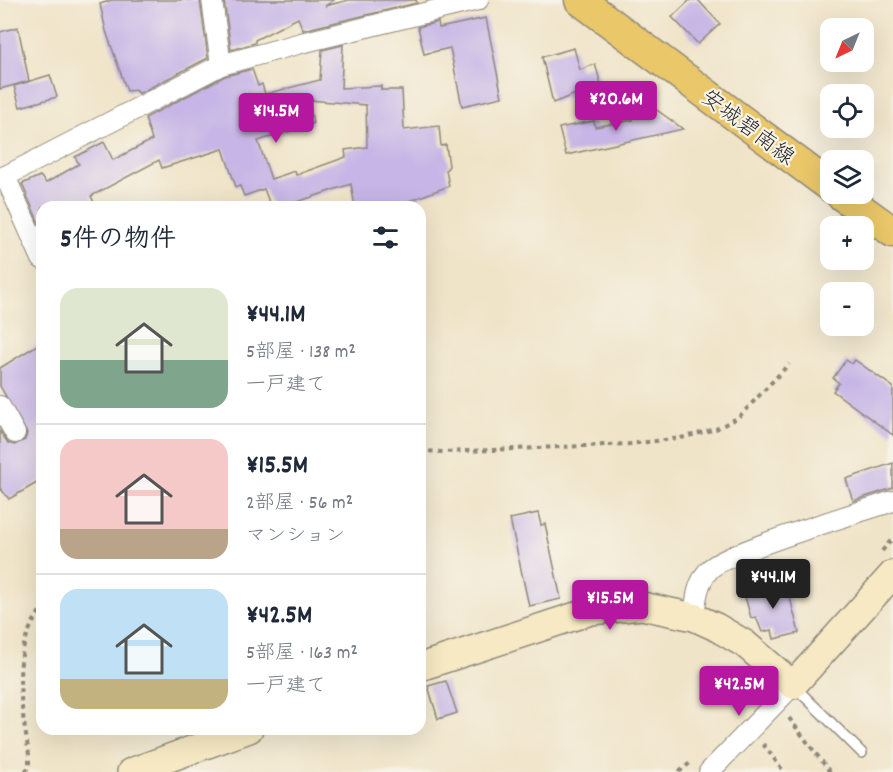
<!DOCTYPE html>
<html lang="ja">
<head>
<meta charset="utf-8">
<style>
  :root { --surface:#fff; --page:#f2f2f3; --text:#1f2937; --muted:#747a83; --line:#e0e1e3; --accent:#b5179e }
  body { margin:0; font-family:Dekko,"Klee One",sans-serif; background:var(--page); color:var(--text); height:100vh; display:flex; flex-direction:column; font-size:22px; white-space:nowrap }
  * { box-sizing:border-box; margin:0 }
  p { font-size:20px; color:var(--muted) }
  .icon { flex:none; width:33px; height:33px; fill:none; stroke:currentColor; stroke-width:2; stroke-linecap:round; stroke-linejoin:round }
  .map { position:relative; flex:1; overflow:hidden }
  .panel { position:absolute; left:36px; top:201px; width:390px; height:534px; display:flex; flex-direction:column; background:var(--surface); border-radius:18px; box-shadow:0 6px 24px #0002 }
  .panel>* { flex:none }
  .needle { width:39px; rotate:223deg }
  .tools { position:absolute; left:820px; top:18px; display:grid; gap:12px }
  .tools a { display:grid; place-items:center; width:54px; height:54px; border-radius:12px; background:var(--surface); box-shadow:0 6px 24px #0002; font-size:30px }
  .price { position:absolute; translate:-50% -51px; padding:0 14px; border-radius:6px; background:var(--accent); color:#fff; font-size:20px; line-height:39px; filter:drop-shadow(0 2px 3px #0008) }
  .price::after { content:''; position:absolute; left:50%; top:36px; width:18px; height:14px; margin-left:-9px; background:inherit; clip-path:polygon(0 0,100% 0,50% 100%) }
  .price.on { background:#222; color:#fff }
  ul { padding:0; list-style:none }
  li { display:flex; align-items:center; gap:18px; height:150px; padding:0 24px }
  li+li { border-top:2px solid var(--line) }
  li span { display:grid; place-items:center; flex:none; width:168px; height:120px; border-radius:18px; color:#555 }
  li>.icon { margin-inline-start:auto }
  span .icon { width:72px; height:72px; fill:#fffc; stroke-width:1 }
  li b { font-size:26px }
  h2 { display:flex; justify-content:space-between; align-items:center; height:72px; padding:0 24px; font-size:26px }
  .map>svg:first-child { display:block }
  .building { fill:#c6b5e6; fill-rule:evenodd }
  .lines { fill:none; stroke-linecap:round; stroke-linejoin:round }
  .lane-casing { stroke:#8e887a; stroke-width:12 }
  .street-casing { stroke:#8e887a; stroke-width:22 }
  .secondary-casing { stroke:#8e887a; stroke-width:30 }
  .primary-casing { stroke:#8e887a; stroke-width:33 }
  .path { stroke:#8e887a; stroke-width:4; stroke-dasharray:4.5 4.5; stroke-linecap:butt }
  .lane { stroke:#fff; stroke-width:9 }
  .street { stroke:#fff; stroke-width:20 }
  .secondary { stroke:#f7e9c3; stroke-width:27 }
  .primary { stroke:#eac769; stroke-width:30 }
  .labels { text-anchor:middle; stroke-width:4.5; stroke-linejoin:round; paint-order:stroke }
  .street-label { font-size:22px; fill:#2b2b2b; stroke:#f7f3e8 }
</style>
</head>
<body>
<div class="map">
<svg width="893" height="772" viewBox="0 0 893 772">
  <rect width="100%" height="100%" fill="#f7f3e8"/>
  <filter id="ink" filterUnits="userSpaceOnUse"><feTurbulence type="fractalNoise" baseFrequency=".0167" numOctaves="2"/><feDisplacementMap in="SourceGraphic" scale="12" xChannelSelector="R" yChannelSelector="G"/><feConvolveMatrix kernelMatrix="1 2 1 2 8 2 1 2 1" color-interpolation-filters="sRGB"/></filter>
  <filter id="wash" filterUnits="userSpaceOnUse"><feTurbulence type="fractalNoise" baseFrequency=".008" numOctaves="4" result="noise"/><feDisplacementMap in="SourceGraphic" scale="24" xChannelSelector="R" yChannelSelector="G"/><feGaussianBlur stdDeviation="1.35" result="paint"/><feColorMatrix in="noise" values="0 0 0 0 0 0 0 0 0 0 0 0 0 0 0 0 0 1.4 0 .05"/><feComposite in="paint" operator="in"/></filter>
  <g filter="url(#wash)">
    <rect width="100%" height="100%" fill="#f0e4c8"/>
    <g id="blocks">
      <!-- building -->
      <g class="building">
        <path d="M 112,0 L 200,0 L 208,58 L 138,94 L 136,90 L 127,91 L 106,31 L 100,4 Z"/>
        <path d="M 224,0 L 334,0 L 325,6 L 349,0 L 416,0 L 417,3 L 303,30 L 298,18 L 255,40 L 255,43 L 231,50 Z"/>
        <path d="M 690,0 L 698,0 L 720,24 L 698,44 L 672,17 Z"/>
        <path d="M 486,18 L 502,97 L 462,106 L 450,48 L 424,54 L 418,27 L 438,22 L 439,28 Z"/>
        <path d="M 18,27 L 29,81 L 0,89 L 0,32 Z"/>
        <path d="M 343,45 L 341,88 L 381,86 L 381,90 L 402,90 L 404,130 L 439,126 L 441,146 L 446,145 L 449,166 L 446,170 L 449,186 L 393,207 L 355,207 L 351,184 L 282,207 L 271,207 L 264,189 L 244,196 L 240,186 L 236,187 L 223,149 L 162,168 L 159,160 L 91,196 L 96,207 L 42,207 L 42,230 L 22,184 L 40,176 L 46,183 L 79,164 L 75,157 L 104,142 L 113,160 L 152,140 L 145,118 L 225,76 L 252,69 L 258,86 L 262,84 L 265,94 L 320,80 L 322,50 ZM 309,100 L 366,105 L 367,147 L 345,150 L 346,157 L 296,175 L 295,171 L 271,179 L 258,141 L 313,124 Z"/>
        <path d="M 574,48 L 580,70 L 595,64 L 601,84 L 553,103 L 542,57 Z"/>
        <path d="M 50,75 L 57,97 L 20,107 L 14,86 Z"/>
        <path d="M 654,108 L 683,129 L 566,155 L 559,128 L 594,121 L 595,127 L 633,120 L 631,113 Z"/>
        <path d="M 42,342 L 42,480 L 9,499 L 0,488 L 0,431 L 8,443 L 14,445 L 25,440 L 27,433 L 0,386 L 0,368 Z"/>
        <path d="M 846,360 L 852,364 L 855,360 L 893,387 L 893,435 L 833,391 L 839,383 L 833,378 Z"/>
        <path d="M 893,463 L 893,488 L 853,501 L 846,479 Z"/>
        <path d="M 538,513 L 541,525 L 545,524 L 561,599 L 529,606 L 510,519 Z"/>
        <path d="M 786,582 L 799,633 L 774,639 L 772,630 L 762,632 L 756,617 L 751,618 L 744,593 Z"/>
        <path d="M 446,681 L 457,713 L 438,719 L 428,686 Z"/>
      </g>
    </g>
  </g>
  <g filter="url(#ink)">
    <use href="#blocks" fill-opacity="0" stroke="#8e887a" stroke-width="1.5"/>
    <g class="lines">
      <!-- lane casing -->
      <g class="lane-casing">
        <path id="lane" d="M 795,687 L 862,753"/>
      </g>
      <!-- street casing -->
      <g class="street-casing">
        <g id="street">
          <path d="M 212,0 L 221,65"/>
          <path d="M 5,176 L 42,259"/>
          <path d="M 0,179 L 221,65 L 301,43 L 478,0"/>
          <path d="M 0,406 L 15,433"/>
          <path d="M 694,617 C 696,600 697,583 709,570 C 723,553 863,511 893,501"/>
          <path d="M 709,772 L 793,685"/>
        </g>
      </g>
      <!-- secondary casing -->
      <g class="secondary-casing">
        <g id="secondary">
          <path d="M 420,667 L 591,611 L 642,606 L 694,617 L 716,627 L 745,644 L 793,685 L 893,574"/>
          <path d="M 131,772 L 249,729"/>
        </g>
      </g>
      <!-- primary casing -->
      <g class="primary-casing">
        <g id="primary">
          <path d="M 580,0 L 831,187"/>
          <path d="M 840,194 L 893,232"/>
        </g>
      </g>
      <!-- path -->
      <g class="path">
        <path d="M 420,451 L 444,452 L 630,444 L 681,438 L 716,429 L 739,417 L 789,364"/>
        <path d="M 882,551 L 893,538"/>
        <path d="M 789,718 L 830,772"/>
        <path d="M 763,744 L 784,772"/>
        <path d="M 25,772 L 29,766 L 29,755 C 22,706 8,652 42,609"/>
        <path d="M 679,772 L 690,763"/>
      </g>
      <!-- lane -->
      <use href="#lane" class="lane"/>
      <!-- street -->
      <use href="#street" class="street"/>
      <!-- secondary -->
      <use href="#secondary" class="secondary"/>
      <!-- primary -->
      <use href="#primary" class="primary"/>
    </g>
  </g>
  <g class="labels">
    <!-- street labels -->
    <g class="street-label">
      <text transform="translate(749 126) rotate(37)" y="8">安城碧南線</text>
    </g>
  </g>
</svg>
<div class="tools">
<a><svg class="needle" viewBox="-14 -14 28 28"><path d="M0-13l5 13h-10z" fill="#e53935"/><path d="M0 13l5-13h-10z" fill="#747a83"/></svg></a>
<a><svg class="icon" aria-label="locate" viewBox="0 0 24 24"><circle cx="12" cy="12" r="6"/><path d="M12 2v4M12 18v4M2 12h4M18 12h4"/></svg></a>
<a><svg class="icon" aria-label="layers" viewBox="0 0 24 24"><path d="M12 4l9 5-9 5-9-5zM3 14l9 5 9-5"/></svg></a>
<a>+</a>
<a>−</a>
</div>
<b class="price" style="left:616px;top:132px">¥20.6M</b>
<b class="price" style="left:276px;top:144px">¥14.5M</b>
<b class="price on" style="left:773px;top:610px">¥44.1M</b>
<b class="price" style="left:610px;top:631px">¥15.5M</b>
<b class="price" style="left:739px;top:717px">¥42.5M</b>
<section class="panel">
<h2>5件の物件<svg class="icon" aria-label="filters" viewBox="0 0 24 24"><path d="M4 7h16M4 17h16"/><circle cx="9" cy="7" r="2"/><circle cx="15" cy="17" r="2"/></svg></h2>
<ul>
<li><span style="background:linear-gradient(#dfe7d0 60%,#7fa58c 0)"><svg class="icon" aria-label="home" viewBox="0 0 24 24"><path d="M3 11l9-7 9 7M6 9v11h12V9"/></svg></span><div><b>¥44.1M</b><p>5部屋 · 138 m²</p><p>一戸建て</p></div></li>
<li><span style="background:linear-gradient(#f6c9c9 75%,#b9a48a 0)"><svg class="icon" aria-label="home" viewBox="0 0 24 24"><path d="M3 11l9-7 9 7M6 9v11h12V9"/></svg></span><div><b>¥15.5M</b><p>2部屋 · 56 m²</p><p>マンション</p></div></li>
<li><span style="background:linear-gradient(#bfe0f5 75%,#c2b280 0)"><svg class="icon" aria-label="home" viewBox="0 0 24 24"><path d="M3 11l9-7 9 7M6 9v11h12V9"/></svg></span><div><b>¥42.5M</b><p>5部屋 · 163 m²</p><p>一戸建て</p></div></li>
</ul>
</section>
</div>
</body>
</html>
